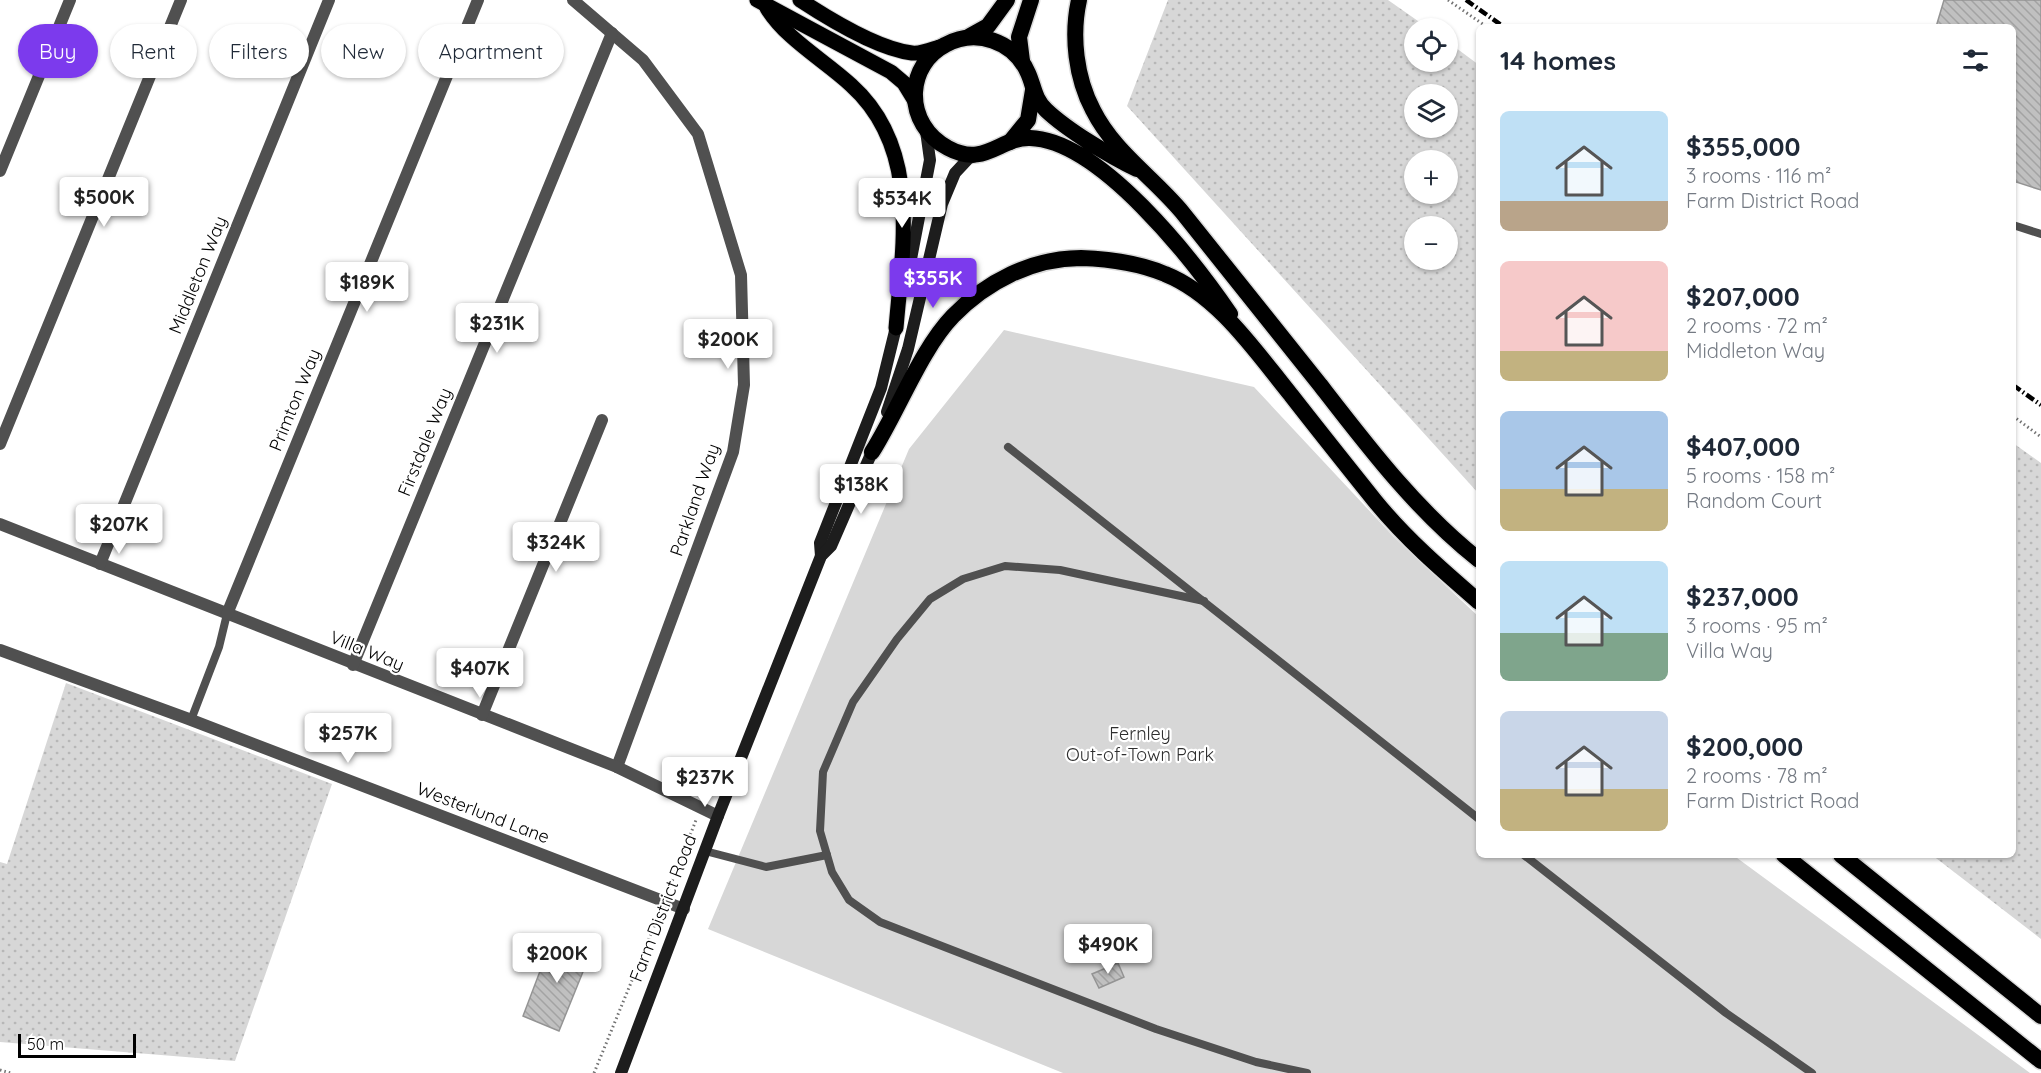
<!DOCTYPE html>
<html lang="en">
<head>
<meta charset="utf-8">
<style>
  :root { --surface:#fff; --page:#f6f6f7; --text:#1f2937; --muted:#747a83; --accent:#7c3aed }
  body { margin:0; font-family:Quicksand,sans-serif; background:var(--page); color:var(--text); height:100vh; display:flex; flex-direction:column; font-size:22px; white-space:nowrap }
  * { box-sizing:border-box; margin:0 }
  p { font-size:20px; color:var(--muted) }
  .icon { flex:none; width:33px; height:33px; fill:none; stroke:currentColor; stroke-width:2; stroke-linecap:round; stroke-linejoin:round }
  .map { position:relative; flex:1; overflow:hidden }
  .sheet { position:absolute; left:1476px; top:24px; width:540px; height:834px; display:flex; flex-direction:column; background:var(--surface); border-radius:9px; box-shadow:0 2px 4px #0004 }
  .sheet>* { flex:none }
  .guide { position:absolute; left:18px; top:24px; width:570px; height:54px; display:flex; gap:12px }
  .fabs { position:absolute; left:1404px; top:18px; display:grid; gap:12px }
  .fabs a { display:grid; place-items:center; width:54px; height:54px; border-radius:50%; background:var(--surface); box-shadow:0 2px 4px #0004; font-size:30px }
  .scale { position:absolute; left:18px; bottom:15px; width:118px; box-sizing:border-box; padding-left:6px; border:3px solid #000; border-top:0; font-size:16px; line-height:21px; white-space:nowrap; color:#000; -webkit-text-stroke:4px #fff; paint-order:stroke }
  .price { position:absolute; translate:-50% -51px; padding:0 14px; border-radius:6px; background:#fff; color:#222; font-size:20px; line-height:39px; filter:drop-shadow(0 2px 3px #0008) }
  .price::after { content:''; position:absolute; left:50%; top:36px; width:18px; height:14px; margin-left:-9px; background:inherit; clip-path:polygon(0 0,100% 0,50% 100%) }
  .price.current { background:var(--accent); color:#fff }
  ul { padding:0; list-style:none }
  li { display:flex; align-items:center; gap:18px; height:150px; padding:0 24px }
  li span { display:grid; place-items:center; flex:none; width:168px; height:120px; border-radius:9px; color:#555 }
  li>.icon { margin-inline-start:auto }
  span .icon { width:72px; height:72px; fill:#fffc; stroke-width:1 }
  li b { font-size:26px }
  h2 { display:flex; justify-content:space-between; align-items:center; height:72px; padding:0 24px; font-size:26px }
  .tag { padding:0 21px; border-radius:27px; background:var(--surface); box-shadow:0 2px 4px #0004; font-size:21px; line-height:54px }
  .tag.current { background:var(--accent); color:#fff }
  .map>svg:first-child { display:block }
  .grass { fill:url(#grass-dots); fill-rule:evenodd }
  .park { fill:#d7d7d7 }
  .building { fill:url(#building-back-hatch); stroke:#949494; stroke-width:1.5 }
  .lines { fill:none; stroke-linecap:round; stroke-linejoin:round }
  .primary-casing { stroke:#dbdbdb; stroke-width:17 }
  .trunk-casing { stroke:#dbdbdb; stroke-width:19 }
  .path { stroke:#727272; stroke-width:3; stroke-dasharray:1.5 3; stroke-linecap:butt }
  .service { stroke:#505050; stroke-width:8 }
  .minor { stroke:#505050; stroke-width:12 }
  .secondary { stroke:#1d1d1d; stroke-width:12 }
  .primary { stroke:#000; stroke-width:15 }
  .trunk { stroke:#000; stroke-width:16 }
  .rail { stroke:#000; stroke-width:4.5; stroke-dasharray:9 3 1.5 3; stroke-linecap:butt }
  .labels { text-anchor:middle; stroke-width:4.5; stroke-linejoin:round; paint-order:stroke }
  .street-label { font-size:18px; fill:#000; stroke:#fff }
  .park-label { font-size:18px; fill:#2e2e2e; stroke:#fff }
</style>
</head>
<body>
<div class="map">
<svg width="2041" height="1073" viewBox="0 0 2041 1073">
  <defs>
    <pattern id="grass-dots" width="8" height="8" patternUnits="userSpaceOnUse" patternTransform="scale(1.5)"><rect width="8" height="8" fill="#d7d7d7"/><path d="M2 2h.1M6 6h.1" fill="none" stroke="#b7b7b7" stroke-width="1.8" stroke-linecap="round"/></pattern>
    <pattern id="building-back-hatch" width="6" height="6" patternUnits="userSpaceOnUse" patternTransform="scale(1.5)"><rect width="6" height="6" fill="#c0c0c0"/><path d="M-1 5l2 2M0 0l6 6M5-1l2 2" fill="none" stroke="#a3a3a3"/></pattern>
  </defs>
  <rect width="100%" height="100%" fill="#fff"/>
  <!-- grass -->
  <g class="grass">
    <path d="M 1168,0 L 1388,0 L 1428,28 L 1414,28 L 1414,62 L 1448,62 L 1448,42 L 1479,65 L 1479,494 L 1127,106 ZM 1414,94 L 1448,94 L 1448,128 L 1414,128 ZM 1448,160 L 1448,194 L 1414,194 L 1414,160 ZM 1414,226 L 1448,226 L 1448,260 L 1414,260 Z"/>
    <path d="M 2013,443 L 2041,463 L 2041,939 L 1932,855 L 2013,855 Z"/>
    <path d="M 66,683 L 332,784 L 235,1061 L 0,1042 L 0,862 L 7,864 Z"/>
  </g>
  <!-- park -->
  <path class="park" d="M 1004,330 L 1254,387 L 1393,536 L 1479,617 L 1479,855 L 1733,855 L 2030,1073 L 1063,1073 L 708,929 L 909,449 Z"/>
  <!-- building -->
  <g class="building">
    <path d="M 1944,0 L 2041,0 L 2041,190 L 2013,181 L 2013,27 L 1936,27 Z"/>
    <path d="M 553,937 L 591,952 L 559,1031 L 523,1016 Z"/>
    <path d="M 1118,963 L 1124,977 L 1099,988 L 1092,974 Z"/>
  </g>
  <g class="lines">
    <!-- primary casing -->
    <g class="primary-casing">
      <g id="primary">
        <path d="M 757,0 L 891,72 L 904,83 L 915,101"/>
        <path d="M 800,0 C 829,19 878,49 912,53 C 921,54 930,50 939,47"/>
        <path d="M 767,8 C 786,39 824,60 851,85 C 921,148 903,244 896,328"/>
      </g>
    </g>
    <!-- trunk casing -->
    <g class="trunk-casing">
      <g id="trunk">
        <path d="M 1079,0 C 1071,36 1076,78 1093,110 C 1114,152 1153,177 1182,212 C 1229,270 1275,328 1321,386 C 1369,448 1417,511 1479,560"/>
        <path d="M 970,36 L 988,26 L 1007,0"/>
        <path d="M 1022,61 L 1019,37 L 1031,0"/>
        <path d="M 1010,142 L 1028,120 L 1033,90"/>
        <path d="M 1137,169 C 1110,156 1067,130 1046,110 C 1034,99 1034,86 1028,73 C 1014,41 976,28 945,45 C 927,54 916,73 915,92 C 914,116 927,137 948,148 C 985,168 1000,137 1030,138 C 1100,140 1193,260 1230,314"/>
        <path d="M 872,452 C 898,411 921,349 953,316 C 986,282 1032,258 1081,258 C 1110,259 1139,263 1165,274 C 1218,295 1256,352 1291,395 C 1319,431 1347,466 1375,501 C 1406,539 1442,570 1479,602"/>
        <path d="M 1784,855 L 2041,1061"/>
        <path d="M 1841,855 L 2041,1016"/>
      </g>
    </g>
    <!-- path -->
    <g class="path">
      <path d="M 1448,0 L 1487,27"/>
      <path d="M 2013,416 L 2041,437"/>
      <path d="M 706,795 L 716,780"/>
      <path d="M 669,889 L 696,820"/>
      <path d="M 0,1070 L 11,1073"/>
      <path d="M 594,1073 L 660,912"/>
    </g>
    <!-- service -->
    <g class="service">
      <path d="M 2013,225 L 2041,234"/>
      <path d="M 1008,447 L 1479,819"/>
      <path d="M 1204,601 L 1060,570 L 1005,566 L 963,579 L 930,599 L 897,639 L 853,702 L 823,772 L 820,831 L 832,872 L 849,900 L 880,922 L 1156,1029 L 1256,1062 L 1307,1073"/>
      <path d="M 191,720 L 219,647 L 227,614"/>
      <path d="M 705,851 L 766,867 L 827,855"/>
      <path d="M 1524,855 L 1726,1013 L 1812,1073"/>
    </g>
    <!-- minor -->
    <g class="minor">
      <path d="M 573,0 L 643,60 L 698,134 L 741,275 L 744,385 L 733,452 L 617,767"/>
      <path d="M 0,171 L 70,0"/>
      <path d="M 0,444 L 181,0"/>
      <path d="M 0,524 L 617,767 L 718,816"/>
      <path d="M 100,564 L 329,0"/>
      <path d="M 227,614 L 478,0"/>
      <path d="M 0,650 L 186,718 L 684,909"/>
      <path d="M 353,665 L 612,33"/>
      <path d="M 482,715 L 602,420"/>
    </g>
    <!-- secondary -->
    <g class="secondary">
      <path d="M 906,285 L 930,160 L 926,131"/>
      <path d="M 887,412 L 908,349 L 942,204 L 955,173 L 969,158 L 979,155"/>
      <path d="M 821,556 L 820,543 L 881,388 L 898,319"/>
      <path d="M 621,1073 L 718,816 L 821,556 L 831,546 L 875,445"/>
    </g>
    <!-- primary -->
    <use href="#primary" class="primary"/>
    <!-- trunk -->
    <use href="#trunk" class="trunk"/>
    <!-- rail -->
    <g class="rail">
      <path d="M 1466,0 L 1504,27"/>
      <path d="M 2013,385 L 2041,405"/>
    </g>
  </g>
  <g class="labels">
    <!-- street labels -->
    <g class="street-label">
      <text transform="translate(198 275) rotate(-68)" y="6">Middleton Way</text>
      <text transform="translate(295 400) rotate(-68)" y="6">Primton Way</text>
      <text transform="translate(425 442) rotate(-68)" y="6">Firstdale Way</text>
      <text transform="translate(695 500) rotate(-71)" y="6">Parkland Way</text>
      <text transform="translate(367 651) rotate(22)" y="6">Villa Way</text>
      <text transform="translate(483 813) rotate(21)" y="6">Westerlund Lane</text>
      <text transform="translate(663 908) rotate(-69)" y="6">Farm District Road</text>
    </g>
    <!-- park labels -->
    <g class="park-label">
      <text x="1140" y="740">Fernley<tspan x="1140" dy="21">Out-of-Town Park</tspan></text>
    </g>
  </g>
</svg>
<div class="fabs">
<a><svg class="icon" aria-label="locate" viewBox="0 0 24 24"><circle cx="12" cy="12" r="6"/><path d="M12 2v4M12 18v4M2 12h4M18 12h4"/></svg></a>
<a><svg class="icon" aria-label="layers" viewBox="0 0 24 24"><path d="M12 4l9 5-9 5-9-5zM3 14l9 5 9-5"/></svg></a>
<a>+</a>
<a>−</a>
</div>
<div class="scale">50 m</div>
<b class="price" style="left:104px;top:228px">$500K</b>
<b class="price" style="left:902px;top:229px">$534K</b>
<b class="price current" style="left:933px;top:309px">$355K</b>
<b class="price" style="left:367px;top:313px">$189K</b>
<b class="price" style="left:497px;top:354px">$231K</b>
<b class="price" style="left:728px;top:370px">$200K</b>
<b class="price" style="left:861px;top:515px">$138K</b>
<b class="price" style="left:119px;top:555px">$207K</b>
<b class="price" style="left:556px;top:573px">$324K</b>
<b class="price" style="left:480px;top:699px">$407K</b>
<b class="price" style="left:348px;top:764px">$257K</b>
<b class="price" style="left:705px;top:808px">$237K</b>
<b class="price" style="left:1108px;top:975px">$490K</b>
<b class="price" style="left:557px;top:984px">$200K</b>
<div class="guide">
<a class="tag current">Buy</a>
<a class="tag">Rent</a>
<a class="tag">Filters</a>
<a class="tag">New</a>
<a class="tag">Apartment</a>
</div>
<section class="sheet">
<h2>14 homes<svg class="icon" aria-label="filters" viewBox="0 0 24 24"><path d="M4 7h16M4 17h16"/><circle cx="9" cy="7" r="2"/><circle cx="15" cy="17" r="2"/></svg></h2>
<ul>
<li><span style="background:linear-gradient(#bfe0f5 75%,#b9a48a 0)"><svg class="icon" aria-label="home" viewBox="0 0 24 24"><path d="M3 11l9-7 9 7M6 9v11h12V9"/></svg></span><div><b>$355,000</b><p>3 rooms · 116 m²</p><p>Farm District Road</p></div></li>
<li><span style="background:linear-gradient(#f6c9c9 75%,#c2b280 0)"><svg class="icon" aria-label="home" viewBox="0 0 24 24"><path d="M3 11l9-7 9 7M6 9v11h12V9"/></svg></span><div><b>$207,000</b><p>2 rooms · 72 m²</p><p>Middleton Way</p></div></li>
<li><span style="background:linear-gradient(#a9c7e8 65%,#c2b280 0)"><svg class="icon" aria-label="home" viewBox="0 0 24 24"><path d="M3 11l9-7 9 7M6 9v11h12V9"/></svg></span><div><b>$407,000</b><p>5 rooms · 158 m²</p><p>Random Court</p></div></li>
<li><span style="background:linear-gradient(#bfe0f5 60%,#7fa58c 0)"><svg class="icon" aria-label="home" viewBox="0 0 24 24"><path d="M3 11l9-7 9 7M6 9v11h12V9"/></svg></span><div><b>$237,000</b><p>3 rooms · 95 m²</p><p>Villa Way</p></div></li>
<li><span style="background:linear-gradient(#c9d6e8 65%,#c2b280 0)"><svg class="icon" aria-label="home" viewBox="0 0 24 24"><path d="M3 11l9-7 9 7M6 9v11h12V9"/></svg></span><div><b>$200,000</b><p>2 rooms · 78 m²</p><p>Farm District Road</p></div></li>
</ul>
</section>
</div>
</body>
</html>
